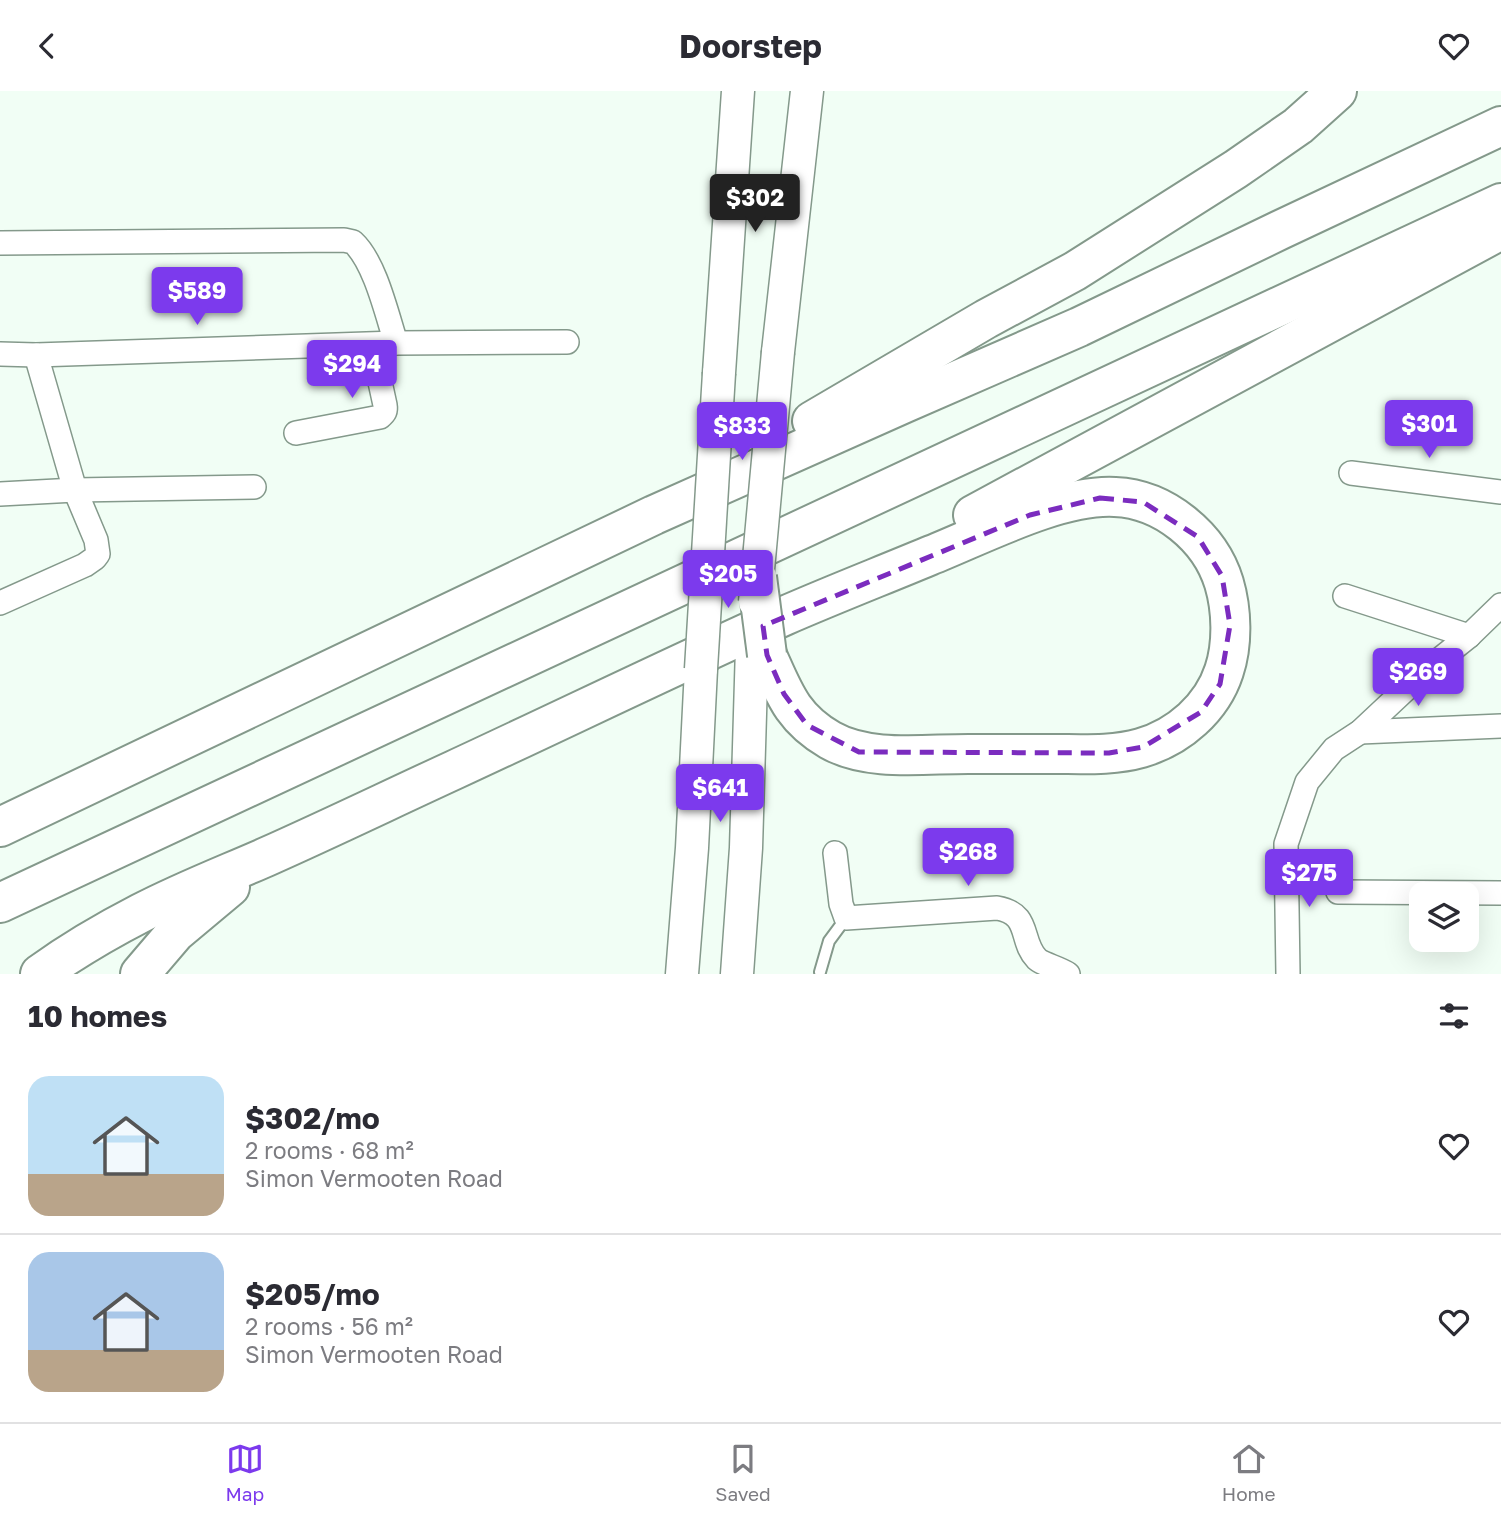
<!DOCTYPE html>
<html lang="en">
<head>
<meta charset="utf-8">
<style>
  :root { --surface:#fff; --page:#f2f2f3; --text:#2b2b33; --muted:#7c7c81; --line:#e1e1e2; --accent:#7c3aed }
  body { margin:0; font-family:"Golos Text",sans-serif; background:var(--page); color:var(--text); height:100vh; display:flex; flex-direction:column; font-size:26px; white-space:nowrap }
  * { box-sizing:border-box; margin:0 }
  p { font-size:23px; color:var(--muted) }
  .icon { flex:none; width:38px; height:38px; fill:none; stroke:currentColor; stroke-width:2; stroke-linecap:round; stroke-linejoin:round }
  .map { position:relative; height:883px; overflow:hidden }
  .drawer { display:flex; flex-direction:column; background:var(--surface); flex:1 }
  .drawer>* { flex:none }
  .controls { position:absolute; left:1409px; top:791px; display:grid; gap:14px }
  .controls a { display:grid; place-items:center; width:70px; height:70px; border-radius:14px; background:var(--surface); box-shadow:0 7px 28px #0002; font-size:35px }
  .price { position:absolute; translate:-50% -60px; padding:0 16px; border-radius:7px; background:var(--accent); color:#fff; font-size:23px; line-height:46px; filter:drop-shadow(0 2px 4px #0008) }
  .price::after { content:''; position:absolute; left:50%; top:42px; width:21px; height:16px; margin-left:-10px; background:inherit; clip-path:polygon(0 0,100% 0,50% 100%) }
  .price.on { background:#222; color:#fff }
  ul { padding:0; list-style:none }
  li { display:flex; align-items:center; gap:21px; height:175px; padding:0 28px }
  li+li { border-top:2px solid var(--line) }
  li span { display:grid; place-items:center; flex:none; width:196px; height:140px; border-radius:21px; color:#555 }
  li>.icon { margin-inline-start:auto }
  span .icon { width:84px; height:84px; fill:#fffc; stroke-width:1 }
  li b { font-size:30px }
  h2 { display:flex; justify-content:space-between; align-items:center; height:84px; padding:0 28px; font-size:30px }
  header { display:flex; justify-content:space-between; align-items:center; height:91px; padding:0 28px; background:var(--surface); font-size:32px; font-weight:700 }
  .tab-bar { display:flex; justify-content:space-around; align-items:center; height:98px; border-top:2px solid var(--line); background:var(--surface); font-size:19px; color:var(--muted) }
  .tab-bar a { display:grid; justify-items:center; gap:4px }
  .tab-bar .on { color:var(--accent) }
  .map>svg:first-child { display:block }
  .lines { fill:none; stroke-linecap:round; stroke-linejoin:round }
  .service-casing { stroke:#84998b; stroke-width:14 }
  .minor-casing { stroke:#84998b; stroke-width:26 }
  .secondary-casing { stroke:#84998b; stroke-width:35 }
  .motorway-casing { stroke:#84998b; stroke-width:42 }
  .service { stroke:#fff; stroke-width:10 }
  .minor { stroke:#fff; stroke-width:23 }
  .secondary { stroke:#fff; stroke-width:32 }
  .motorway { stroke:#fff; stroke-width:38 }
  .secondary-bridge-casing { stroke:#84998b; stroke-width:35; stroke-linecap:butt }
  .motorway-bridge-casing { stroke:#84998b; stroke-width:42; stroke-linecap:butt }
  .secondary-bridge { stroke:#fff; stroke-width:32 }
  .motorway-bridge { stroke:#fff; stroke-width:38 }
  .marked { fill:none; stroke:#7b2cbf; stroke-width:5; stroke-dasharray:14 9; stroke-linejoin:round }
</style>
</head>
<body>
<header><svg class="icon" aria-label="back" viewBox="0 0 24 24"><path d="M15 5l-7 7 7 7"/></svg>Doorstep<svg class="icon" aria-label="heart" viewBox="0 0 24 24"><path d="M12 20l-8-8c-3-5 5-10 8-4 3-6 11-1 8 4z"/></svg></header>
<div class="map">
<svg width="1501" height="883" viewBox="0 0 1501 883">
  <rect width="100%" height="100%" fill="#f1fef5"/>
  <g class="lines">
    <!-- service casing -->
    <g class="service-casing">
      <path id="service" d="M 820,881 L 829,850 L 846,827"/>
    </g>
    <!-- minor casing -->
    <g class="minor-casing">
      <g id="minor">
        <path d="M 0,152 L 344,149 L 353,151 C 375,171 387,224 396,252 L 567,251"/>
        <path d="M 0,263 L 36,264 L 396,252"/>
        <path d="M 296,342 L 380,326 C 385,322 386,320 385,314 L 372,254"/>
        <path d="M 1351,382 L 1501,401"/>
        <path d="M 0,403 L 75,399 L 254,396"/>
        <path d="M 1345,505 L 1469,545"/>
        <path d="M 0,512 L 85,474 L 95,467 L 98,463 L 96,449 L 75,399 L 36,264"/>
        <path d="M 1360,641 L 1501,635"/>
        <path d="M 835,762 L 841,813 L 846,827 L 997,817 C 1032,823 1019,850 1037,868 C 1042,873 1059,877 1068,883"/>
        <path d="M 1338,801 L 1501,802"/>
        <path d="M 1288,883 L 1286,753 L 1307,691 L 1334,658 L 1360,641 L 1424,581 L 1469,545 L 1501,514"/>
      </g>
    </g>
    <!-- secondary casing -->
    <g class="secondary-casing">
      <g id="secondary">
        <path d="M 778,261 L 807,0"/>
        <path d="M 719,282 L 738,0"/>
        <path d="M 682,883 L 692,757 L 701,578"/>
        <path d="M 737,883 L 746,757 L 752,556"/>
      </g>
    </g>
    <!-- motorway casing -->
    <g class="motorway-casing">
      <g id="motorway">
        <path d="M 812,330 L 986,228 L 1075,180 L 1236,78 L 1298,35 L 1337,0"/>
        <path d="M 973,424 L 1499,140"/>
        <path d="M 0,736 L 654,424 L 905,312 L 1079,236 L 1280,139 L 1501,35"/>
        <path d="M 0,812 L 1501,112"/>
        <path d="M 40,883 C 72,860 106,840 141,822 C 181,801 225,784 266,766 C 329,738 391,708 454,679 C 564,628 673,575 784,525 C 832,504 881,485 929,465 C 982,444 1059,403 1115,406 C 1164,408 1210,446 1224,492 C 1232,519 1233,553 1224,580 C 1212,617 1179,646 1141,657 C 1113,665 1082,663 1053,663 C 1027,663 1001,663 974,663 C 929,662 870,672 830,649 C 792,627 784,602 767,564"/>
        <path d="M 140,883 L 175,842 L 230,796"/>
      </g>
    </g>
    <!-- service -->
    <use href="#service" class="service"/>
    <!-- minor -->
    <use href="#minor" class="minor"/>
    <!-- secondary -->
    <use href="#secondary" class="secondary"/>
    <!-- motorway -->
    <use href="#motorway" class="motorway"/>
    <!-- secondary-bridge casing -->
    <g class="secondary-bridge-casing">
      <g id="secondary-bridge">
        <path d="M 755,511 L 778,261"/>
        <path d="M 701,578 L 719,282"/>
      </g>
    </g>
    <!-- motorway-bridge casing -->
    <g class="motorway-bridge-casing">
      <path id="motorway-bridge" d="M 757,486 L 767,564"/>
    </g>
    <!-- secondary-bridge -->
    <use href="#secondary-bridge" class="secondary-bridge"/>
    <!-- motorway-bridge -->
    <use href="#motorway-bridge" class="motorway-bridge"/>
  </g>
  <!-- marked area -->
  <path class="marked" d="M 1100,407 L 1143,411 L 1198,446 L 1222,485 L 1230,534 L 1220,593 L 1201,621 L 1143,656 L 1109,662 L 859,661 L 807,634 L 784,603 L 767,564 L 763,535 L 1030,424 Z"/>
</svg>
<div class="controls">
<a><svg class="icon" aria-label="layers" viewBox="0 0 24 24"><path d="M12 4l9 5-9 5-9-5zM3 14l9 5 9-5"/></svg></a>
</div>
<b class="price on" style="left:755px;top:143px">$302</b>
<b class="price" style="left:197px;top:236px">$589</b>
<b class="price" style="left:352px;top:309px">$294</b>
<b class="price" style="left:1429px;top:369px">$301</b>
<b class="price" style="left:742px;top:371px">$833</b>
<b class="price" style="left:728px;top:519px">$205</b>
<b class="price" style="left:1418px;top:617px">$269</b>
<b class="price" style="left:720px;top:733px">$641</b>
<b class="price" style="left:968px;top:797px">$268</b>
<b class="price" style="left:1309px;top:818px">$275</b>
</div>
<section class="drawer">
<h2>10 homes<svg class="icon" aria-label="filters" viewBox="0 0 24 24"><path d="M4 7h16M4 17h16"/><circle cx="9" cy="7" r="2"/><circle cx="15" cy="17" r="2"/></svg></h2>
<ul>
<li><span style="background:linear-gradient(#bfe0f5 70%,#b9a48a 0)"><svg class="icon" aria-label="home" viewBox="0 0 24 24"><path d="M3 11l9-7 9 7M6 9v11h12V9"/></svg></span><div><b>$302/mo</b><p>2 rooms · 68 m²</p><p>Simon Vermooten Road</p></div><svg class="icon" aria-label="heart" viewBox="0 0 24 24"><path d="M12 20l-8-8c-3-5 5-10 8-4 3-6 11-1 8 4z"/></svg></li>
<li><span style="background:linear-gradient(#a9c7e8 70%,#b9a48a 0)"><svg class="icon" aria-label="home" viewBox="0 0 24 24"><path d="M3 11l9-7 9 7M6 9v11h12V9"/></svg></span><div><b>$205/mo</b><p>2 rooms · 56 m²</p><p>Simon Vermooten Road</p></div><svg class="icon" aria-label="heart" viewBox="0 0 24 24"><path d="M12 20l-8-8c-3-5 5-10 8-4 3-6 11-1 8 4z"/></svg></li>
</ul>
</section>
<nav class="tab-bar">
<a class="on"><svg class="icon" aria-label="map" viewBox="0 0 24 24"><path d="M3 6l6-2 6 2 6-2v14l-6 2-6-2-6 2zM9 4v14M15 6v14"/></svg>Map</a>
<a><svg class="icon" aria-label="saved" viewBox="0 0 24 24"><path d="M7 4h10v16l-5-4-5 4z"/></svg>Saved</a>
<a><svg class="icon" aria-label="home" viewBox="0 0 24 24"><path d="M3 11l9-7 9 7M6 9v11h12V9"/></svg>Home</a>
</nav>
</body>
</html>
